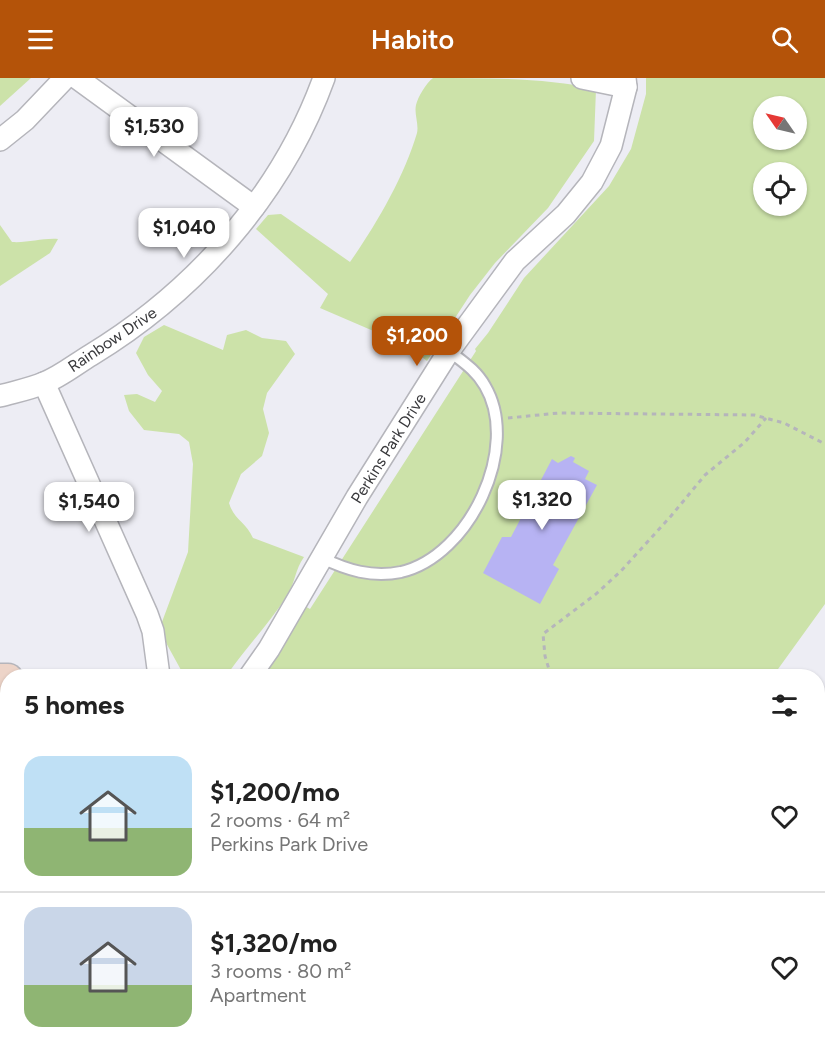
<!DOCTYPE html>
<html lang="en">
<head>
<meta charset="utf-8">
<style>
  :root { --surface:#fff; --page:#f6f6f6; --text:#222; --muted:#767676; --line:#e0e0e0; --accent:#b45309 }
  body { margin:0; font-family:Figtree,sans-serif; background:var(--page); color:var(--text); height:100vh; display:flex; flex-direction:column; font-size:22px; white-space:nowrap }
  * { box-sizing:border-box; margin:0 }
  p { font-size:20px; color:var(--muted) }
  .icon { flex:none; width:33px; height:33px; fill:none; stroke:currentColor; stroke-width:2; stroke-linecap:round; stroke-linejoin:round }
  .map { position:relative; flex:1; overflow:hidden }
  .side { position:absolute; left:0px; top:591px; width:825px; height:386px; display:flex; flex-direction:column; background:var(--surface); border-radius:24px 24px 0 0; box-shadow:0 2px 4px #0004 }
  .side>* { flex:none }
  .needle { width:39px; rotate:304deg }
  .buttons { position:absolute; left:753px; top:18px; display:grid; gap:12px }
  .buttons a { display:grid; place-items:center; width:54px; height:54px; border-radius:50%; background:var(--surface); box-shadow:0 2px 4px #0004; font-size:30px }
  .price { position:absolute; translate:-50% -51px; padding:0 14px; border-radius:12px; background:#fff; color:#222; font-size:20px; line-height:39px; filter:drop-shadow(0 2px 3px #0008) }
  .price::after { content:''; position:absolute; left:50%; top:36px; width:18px; height:14px; margin-left:-9px; background:inherit; clip-path:polygon(0 0,100% 0,50% 100%) }
  .price.on { background:var(--accent); color:#fff }
  ul { padding:0; list-style:none }
  li { display:flex; align-items:center; gap:18px; height:150px; padding:0 24px }
  li+li { border-top:2px solid var(--line) }
  li span { display:grid; place-items:center; flex:none; width:168px; height:120px; border-radius:18px; color:#555 }
  li>.icon { margin-inline-start:auto }
  span .icon { width:72px; height:72px; fill:#fffc; stroke-width:1 }
  li b { font-size:26px }
  h2 { display:flex; justify-content:space-between; align-items:center; height:72px; padding:0 24px; font-size:26px }
  header { display:flex; justify-content:space-between; align-items:center; height:78px; padding:0 24px; background:var(--accent); color:#fff; font-size:27px; font-weight:600 }
  .map>svg:first-child { display:block }
  .green { fill:#cce2a9; fill-rule:evenodd }
  .building { fill:#b7b3f3 }
  .lines { fill:none; stroke-linecap:round; stroke-linejoin:round }
  .lane-casing { stroke:#b5b5bb; stroke-width:14 }
  .street-casing { stroke:#b5b5bb; stroke-width:24 }
  .secondary-casing { stroke:#b5b5bb; stroke-width:33 }
  .path { stroke:#b5b5bb; stroke-width:3; stroke-dasharray:4.5 4.5; stroke-linecap:butt }
  .lane { stroke:#fff; stroke-width:10 }
  .street { stroke:#fff; stroke-width:21 }
  .secondary { stroke:#edd4c8; stroke-width:30 }
  .labels { text-anchor:middle; stroke-width:4.5; stroke-linejoin:round; paint-order:stroke }
  .street-label { font-size:16px; fill:#38383b; stroke:#fff }
</style>
</head>
<body>
<header><svg class="icon" aria-label="menu" viewBox="0 0 24 24"><path d="M4 6h16M4 12h16M4 18h16"/></svg>Habito<svg class="icon" aria-label="search" viewBox="0 0 24 24"><circle cx="10" cy="10" r="6"/><path d="M15 15l6 6"/></svg></header>
<div class="map">
<svg width="825" height="976" viewBox="0 0 825 976">
  <rect width="100%" height="100%" fill="#ededf4"/>
  <!-- green -->
  <g class="green">
    <path d="M 0,0 L 31,0 L 0,28 Z"/>
    <path d="M 433,0 C 486,0 546,0 596,11 L 594,63 L 548,130 L 495,185 L 470,217 L 427,283 L 406,267 L 320,230 L 328,216 L 256,151 L 268,137 L 281,136 L 350,184 C 376,147 404,99 417,55 C 419,46 414,36 416,27 C 418,19 426,5 433,0 Z"/>
    <path d="M 646,0 L 825,0 L 825,526 L 773,598 L 250,598 L 296,523 L 310,531 L 476,273 L 475,271 L 488,255 L 524,200 L 609,108 L 631,71 L 646,16 ZM 764,28 L 796,28 L 796,62 L 764,62 ZM 764,94 L 796,94 L 796,128 L 764,128 Z"/>
    <path d="M 0,147 L 12,164 C 28,165 42,160 58,161 L 50,175 L 0,208 Z"/>
    <path d="M 164,247 L 223,272 L 227,257 L 246,252 L 262,260 L 286,263 L 295,276 L 267,315 L 263,331 L 269,355 L 262,378 L 241,396 L 229,425 C 234,442 246,444 253,460 L 304,479 C 295,491 295,506 287,518 C 269,545 248,568 229,594 L 222,598 L 190,598 L 181,592 L 159,552 L 188,474 L 193,386 L 189,364 L 179,356 L 144,352 L 129,333 L 124,317 L 137,316 L 155,324 L 162,313 L 148,297 L 136,275 L 144,259 Z"/>
    <path d="M 825,793 L 825,938 L 818,922 L 818,796 Z"/>
    <path d="M 7,945 L 8,969 L 625,969 L 622,973 L 608,976 L 0,976 L 0,955 Z"/>
  </g>
  <!-- building -->
  <path class="building" d="M 571,378 L 575,380 L 573,384 L 589,393 L 585,401 L 597,407 L 553,487 L 559,491 L 540,526 L 483,495 L 502,459 L 511,459 L 552,381 L 558,385 Z"/>
  <g class="lines">
    <!-- lane casing -->
    <g class="lane-casing">
      <g id="lane">
        <path d="M 322,480 C 347,492 372,500 401,494 C 470,478 521,369 485,308 C 476,292 463,284 449,273"/>
        <path d="M 43,976 L 47,969"/>
      </g>
    </g>
    <!-- street casing -->
    <g class="street-casing">
      <g id="street">
        <path d="M 77,0 L 254,129"/>
        <path d="M 582,0 L 626,9"/>
        <path d="M 0,62 L 25,42 L 65,0"/>
        <path d="M 44,305 L 147,536 L 153,553 L 159,598"/>
        <path d="M 0,318 C 14,314 30,311 44,305 C 60,299 76,286 91,277 C 196,213 282,116 324,0"/>
        <path d="M 250,598 L 269,571 L 357,419 L 449,273 L 515,183 L 566,136 L 592,104 L 611,68 L 626,9 L 625,0"/>
        <path d="M 0,926 L 8,917"/>
      </g>
    </g>
    <!-- secondary casing -->
    <g class="secondary-casing">
      <g id="secondary">
        <path d="M 0,601 L 8,601"/>
        <path d="M 818,752 L 825,741"/>
        <path d="M 726,969 L 734,976"/>
        <path d="M 663,976 L 668,969"/>
      </g>
    </g>
    <!-- path -->
    <g class="path">
      <path d="M 508,340 L 559,335 L 754,337 L 784,345 L 825,366"/>
      <path d="M 551,598 L 545,578 L 543,556 L 596,516 L 621,493 L 671,438 L 705,397 L 745,364 L 766,340"/>
      <path d="M 260,969 L 270,976"/>
      <path d="M 311,976 L 323,969"/>
    </g>
    <!-- lane -->
    <use href="#lane" class="lane"/>
    <!-- street -->
    <use href="#street" class="street"/>
    <!-- secondary -->
    <use href="#secondary" class="secondary"/>
  </g>
  <g class="labels">
    <!-- street labels -->
    <g class="street-label">
      <text transform="translate(112 261) rotate(-34)" y="6">Rainbow Drive</text>
      <text transform="translate(388 370) rotate(-58)" y="6">Perkins Park Drive</text>
    </g>
  </g>
</svg>
<div class="buttons">
<a><svg class="needle" viewBox="-14 -14 28 28"><path d="M0-13l5 13h-10z" fill="#e53935"/><path d="M0 13l5-13h-10z" fill="#767676"/></svg></a>
<a><svg class="icon" aria-label="locate" viewBox="0 0 24 24"><circle cx="12" cy="12" r="6"/><path d="M12 2v4M12 18v4M2 12h4M18 12h4"/></svg></a>
</div>
<b class="price" style="left:154px;top:80px">$1,530</b>
<b class="price" style="left:184px;top:181px">$1,040</b>
<b class="price on" style="left:417px;top:289px">$1,200</b>
<b class="price" style="left:542px;top:453px">$1,320</b>
<b class="price" style="left:89px;top:455px">$1,540</b>
<section class="side">
<h2>5 homes<svg class="icon" aria-label="filters" viewBox="0 0 24 24"><path d="M4 7h16M4 17h16"/><circle cx="9" cy="7" r="2"/><circle cx="15" cy="17" r="2"/></svg></h2>
<ul>
<li><span style="background:linear-gradient(#bfe0f5 60%,#8fb573 0)"><svg class="icon" aria-label="home" viewBox="0 0 24 24"><path d="M3 11l9-7 9 7M6 9v11h12V9"/></svg></span><div><b>$1,200/mo</b><p>2 rooms · 64 m²</p><p>Perkins Park Drive</p></div><svg class="icon" aria-label="heart" viewBox="0 0 24 24"><path d="M12 20l-8-8c-3-5 5-10 8-4 3-6 11-1 8 4z"/></svg></li>
<li><span style="background:linear-gradient(#c9d6e8 65%,#8fb573 0)"><svg class="icon" aria-label="home" viewBox="0 0 24 24"><path d="M3 11l9-7 9 7M6 9v11h12V9"/></svg></span><div><b>$1,320/mo</b><p>3 rooms · 80 m²</p><p>Apartment</p></div><svg class="icon" aria-label="heart" viewBox="0 0 24 24"><path d="M12 20l-8-8c-3-5 5-10 8-4 3-6 11-1 8 4z"/></svg></li>
</ul>
</section>
</div>
</body>
</html>
